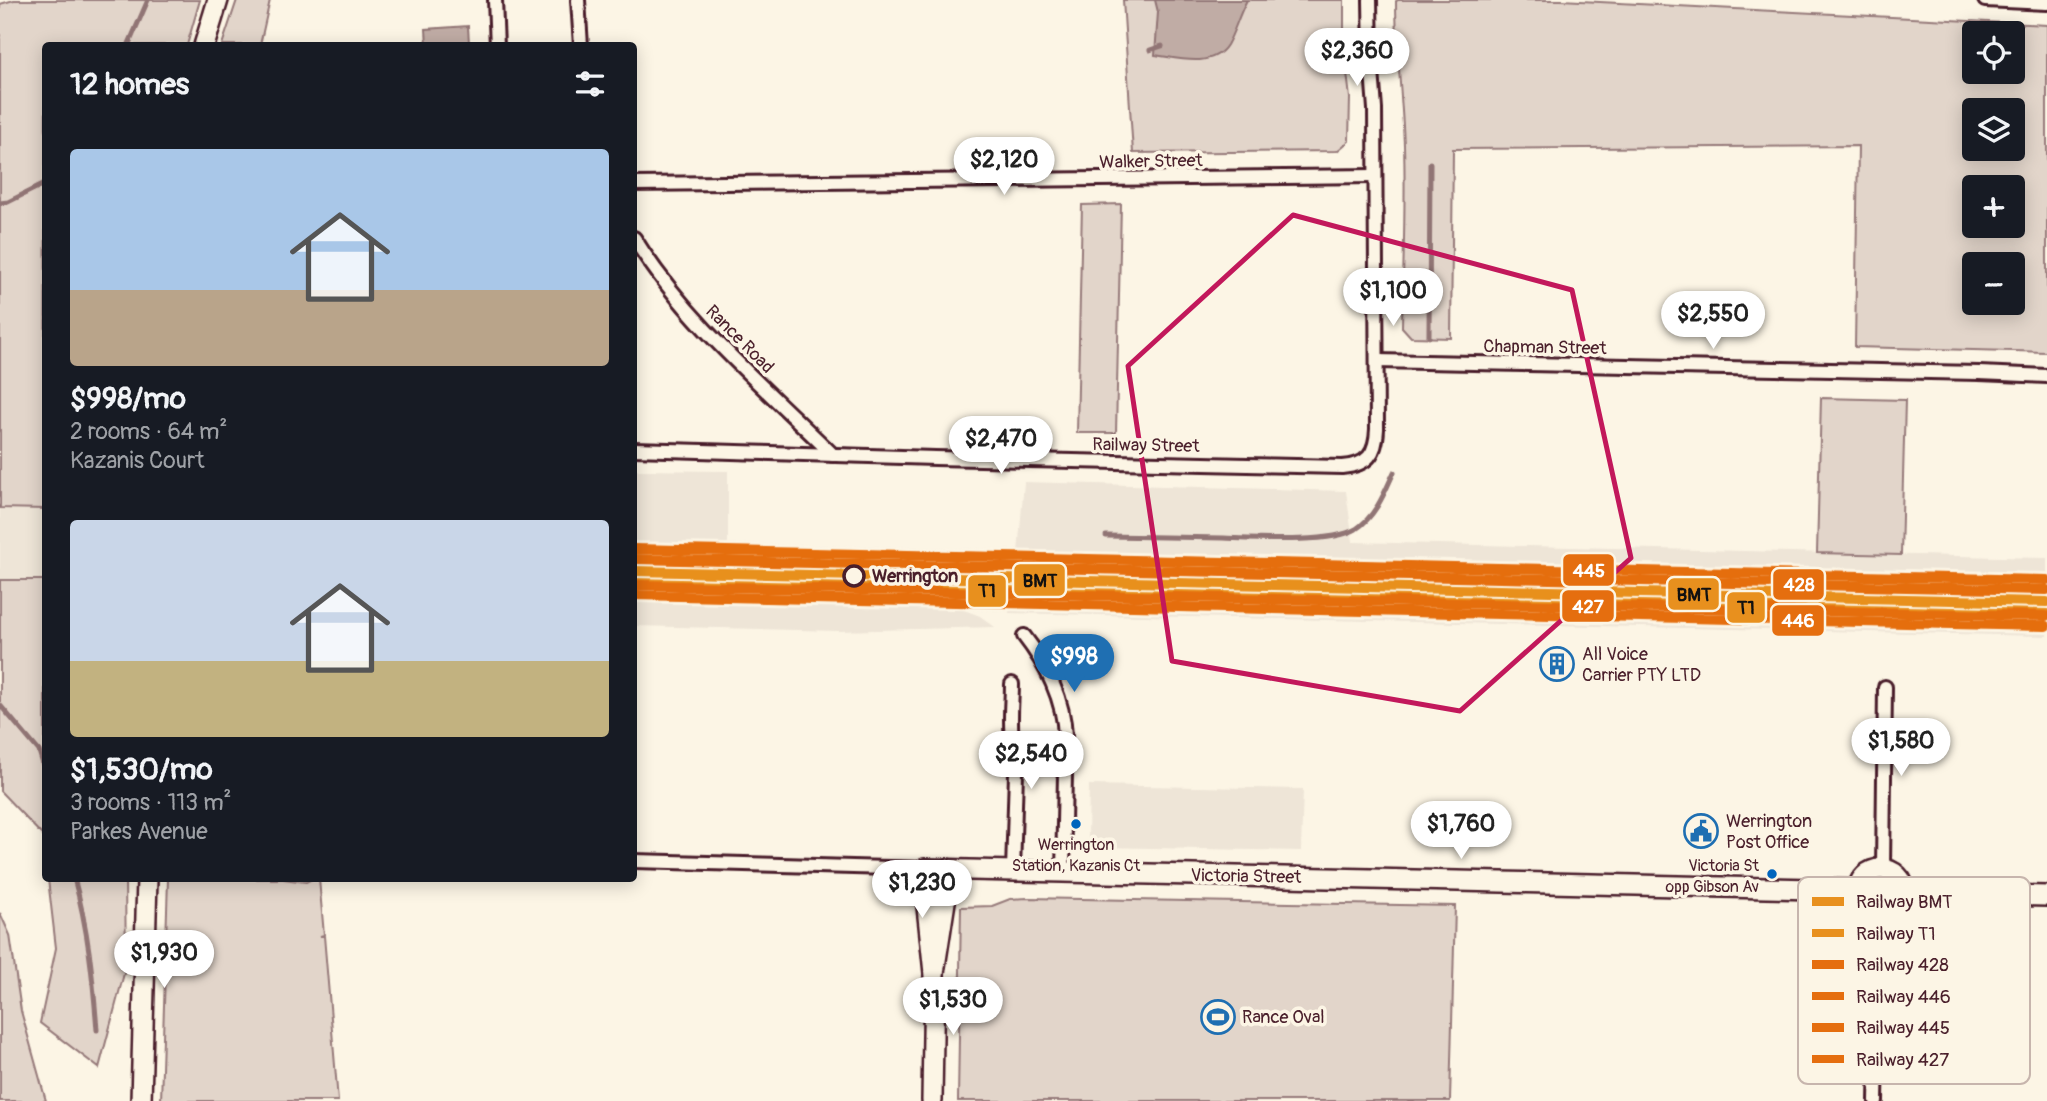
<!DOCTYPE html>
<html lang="en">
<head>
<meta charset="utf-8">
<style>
  :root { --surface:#171b24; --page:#242831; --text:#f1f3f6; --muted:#9ea1a6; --accent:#1f6fb2 }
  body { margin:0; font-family:Pangolin,sans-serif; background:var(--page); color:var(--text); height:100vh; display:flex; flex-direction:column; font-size:26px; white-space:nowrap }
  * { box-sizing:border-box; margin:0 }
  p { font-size:23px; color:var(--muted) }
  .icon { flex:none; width:38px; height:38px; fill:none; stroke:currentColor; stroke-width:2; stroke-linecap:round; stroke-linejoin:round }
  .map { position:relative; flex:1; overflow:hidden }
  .drawer { position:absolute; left:42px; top:42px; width:595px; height:840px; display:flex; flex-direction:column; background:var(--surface); border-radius:7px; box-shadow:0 4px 18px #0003 }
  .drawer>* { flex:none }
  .fabs { position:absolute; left:1962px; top:21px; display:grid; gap:14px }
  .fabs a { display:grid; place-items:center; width:63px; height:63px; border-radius:7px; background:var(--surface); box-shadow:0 4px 18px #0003; font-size:35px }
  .price { position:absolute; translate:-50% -60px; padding:0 16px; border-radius:24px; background:#fff; color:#222; font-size:23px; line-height:46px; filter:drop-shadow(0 2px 4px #0008) }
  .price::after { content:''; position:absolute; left:50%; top:42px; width:21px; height:16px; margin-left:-10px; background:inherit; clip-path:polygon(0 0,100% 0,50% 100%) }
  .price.active { background:var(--accent); color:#fff }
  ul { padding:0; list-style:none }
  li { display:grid; align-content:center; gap:14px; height:371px; padding:0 28px }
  li span { display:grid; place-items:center; height:217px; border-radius:7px; color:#555 }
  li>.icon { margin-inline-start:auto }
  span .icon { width:126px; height:126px; fill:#fffc; stroke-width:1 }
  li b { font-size:30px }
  h2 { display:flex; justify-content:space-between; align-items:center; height:84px; padding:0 28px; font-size:30px }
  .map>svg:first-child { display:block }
  .built { fill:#eee5d7 }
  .green { fill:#e2d5ca; stroke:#967a7a; stroke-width:2; fill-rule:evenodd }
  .water { fill:#c0aca5; stroke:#917474; stroke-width:2 }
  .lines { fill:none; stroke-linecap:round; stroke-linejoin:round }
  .stream { stroke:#917474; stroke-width:5 }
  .street-casing { stroke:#4a1f2b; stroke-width:18 }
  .secondary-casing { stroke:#4a1f2b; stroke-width:24 }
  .street { stroke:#fcf5e5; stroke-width:12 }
  .secondary { stroke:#fcf5e5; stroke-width:19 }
  .rail-1-casing { stroke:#fcf5e5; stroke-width:16 }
  .rail-2-casing { stroke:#fcf5e5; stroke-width:16 }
  .rail-3-casing { stroke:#fcf5e5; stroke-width:16 }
  .rail-4-casing { stroke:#fcf5e5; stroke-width:16 }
  .rail-5-casing { stroke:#fcf5e5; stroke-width:16 }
  .rail-6-casing { stroke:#fcf5e5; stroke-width:16 }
  .rail-1 { stroke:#e8901e; stroke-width:10 }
  .rail-2 { stroke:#e8901e; stroke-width:10 }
  .rail-3 { stroke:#e56e0f; stroke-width:10 }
  .rail-4 { stroke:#e56e0f; stroke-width:10 }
  .rail-5 { stroke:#e56e0f; stroke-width:10 }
  .rail-6 { stroke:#e56e0f; stroke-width:10 }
  .marked { fill:none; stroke:#c2185b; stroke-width:5; stroke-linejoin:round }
  .stop-dot { fill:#fcf5e5; stroke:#4a1f2b; stroke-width:3.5 }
  .bus-dot { fill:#0065bd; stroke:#fcf5e5; stroke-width:2.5 }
  .labels { text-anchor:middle; stroke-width:7; stroke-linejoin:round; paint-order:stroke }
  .bus-label { font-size:16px; fill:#4a1f2b; stroke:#fcf5e5 }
  .street-label { font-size:18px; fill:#4a1f2b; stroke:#fcf5e5 }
  .stop-label { font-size:18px; font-weight:bold; fill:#4a1f2b; stroke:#fcf5e5; text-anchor:start }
  .poi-label { font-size:18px; fill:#4a1f2b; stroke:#fcf5e5; text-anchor:start }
  .key { fill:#fcf5e5; stroke:#c7b5ad; stroke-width:2 }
  .key-label { font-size:19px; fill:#4a1f2b }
  .line-badge { stroke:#fcf5e5; stroke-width:2.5 }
  .badge-label { font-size:19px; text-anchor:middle; font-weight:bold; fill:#fff }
  .pale-badge-label { font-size:19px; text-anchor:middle; font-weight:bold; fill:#111 }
</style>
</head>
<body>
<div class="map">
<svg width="2047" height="1101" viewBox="0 0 2047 1101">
  <rect width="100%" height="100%" fill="#fcf5e5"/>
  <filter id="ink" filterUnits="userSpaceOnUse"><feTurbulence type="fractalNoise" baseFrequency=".0143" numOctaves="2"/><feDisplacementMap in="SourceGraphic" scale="14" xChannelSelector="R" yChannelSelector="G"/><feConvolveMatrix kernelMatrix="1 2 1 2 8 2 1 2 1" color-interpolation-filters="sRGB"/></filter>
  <g filter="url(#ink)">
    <!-- built -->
    <g class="built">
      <path d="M 634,470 L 728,471 L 728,550 L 634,548 Z"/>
      <path d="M 1024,482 L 1346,491 L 1353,542 L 2047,558 L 2047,636 L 1009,613 L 1010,592 L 1025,592 L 1025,584 L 634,575 L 634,557 L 1013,566 L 1014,554 L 1018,553 Z"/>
      <path d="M 0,508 L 45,509 L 45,590 L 0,589 Z"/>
      <path d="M 634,584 L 884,590 L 883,606 L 964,610 L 980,616 L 995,627 L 839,631 L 634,626 Z"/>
      <path d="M 1089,785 L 1303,789 L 1301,851 L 1097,847 L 1088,837 Z"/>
    </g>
    <!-- green -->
    <g class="green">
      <path d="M 14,0 L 200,0 L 187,45 L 46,46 L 45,509 L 0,508 L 0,4 Z"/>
      <path d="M 237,0 L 270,0 L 260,45 L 222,45 Z"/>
      <path d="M 1123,0 L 1344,0 L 1344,47 L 1350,98 L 1349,141 L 1337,151 L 1133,153 Z"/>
      <path d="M 1398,0 L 1561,0 L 2047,25 L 2047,352 L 1855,347 L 1858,146 L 1453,149 L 1451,338 L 1411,337 L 1402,327 C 1403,267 1406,206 1404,145 C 1402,97 1396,49 1396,1 ZM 1974,33 L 2012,33 L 2012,72 L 1974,72 ZM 1974,110 L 2012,110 L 2012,149 L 1974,149 ZM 1974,187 L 2012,187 L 2012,226 L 1974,226 ZM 1974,264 L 2012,264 L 2012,303 L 1974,303 Z"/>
      <path d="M 1121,204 L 1116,433 L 1077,433 L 1082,205 Z"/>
      <path d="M 1821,398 L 1905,400 L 1901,555 L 1817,553 Z"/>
      <path d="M 0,580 L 45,580 L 45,853 L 44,837 L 0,791 Z"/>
      <path d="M 48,879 L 125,879 L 126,966 L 99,1068 L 40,1023 L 56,948 Z"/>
      <path d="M 283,879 L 306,882 L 312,879 L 319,879 L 324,935 L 320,936 L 324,936 L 338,1101 L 161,1101 L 168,879 Z"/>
      <path d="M 1028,898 L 1455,906 L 1450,1101 L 958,1101 L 961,907 L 992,906 L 1010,899 Z"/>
      <path d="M 0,913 L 10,935 L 21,1011 L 46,1101 L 0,1101 Z"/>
    </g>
    <!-- water -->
    <g class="water">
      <path d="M 1155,0 L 1247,0 C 1239,14 1235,31 1227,45 C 1212,69 1177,58 1155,55 L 1158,12 Z"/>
      <path d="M 468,26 L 469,43 L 427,45 L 426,29 Z"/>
    </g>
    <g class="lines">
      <!-- stream -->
      <g class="stream">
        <path d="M 128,46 L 148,0"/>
        <path d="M 1150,50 L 1162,46"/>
        <path d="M 0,203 L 8,202 L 46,183"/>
        <path d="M 1429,337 L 1430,163"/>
        <path d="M 1106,536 C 1145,537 1185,537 1224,538 C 1254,539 1331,544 1356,529 C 1376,516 1385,492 1394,472"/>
        <path d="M 0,705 L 39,751 L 46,774"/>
        <path d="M 74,878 C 88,928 93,978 97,1030"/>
      </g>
      <!-- street casing -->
      <g class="street-casing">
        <g id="street">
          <path d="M 495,0 L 497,46"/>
          <path d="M 578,0 L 581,46"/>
          <path d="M 1985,0 L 2047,3"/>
          <path d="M 634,184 L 1375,176"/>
          <path d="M 634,238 C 686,322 763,386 833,455"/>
          <path d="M 1377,361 L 1979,373 L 2047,376"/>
          <path d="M 634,449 L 935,458 L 1342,467 C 1368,465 1376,454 1377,429 L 1375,109 L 1371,58 L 1370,0"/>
          <path d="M 1024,636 C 1046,664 1064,700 1065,736 C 1065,747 1063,758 1062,769"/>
          <path d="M 1012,684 C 1012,710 1006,741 1022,763"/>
          <path d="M 634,861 L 925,869"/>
          <path d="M 1883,869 L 1885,687"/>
          <path d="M 1013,871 L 1016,773 C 1024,748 1053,755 1065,774 L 1063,872"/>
          <path d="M 1876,1101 L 1880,915"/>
        </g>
      </g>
      <!-- secondary casing -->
      <g class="secondary-casing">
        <g id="secondary">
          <path d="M 204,46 L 218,0"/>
          <circle cx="1881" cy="892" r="23"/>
          <path d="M 1904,893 L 2047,896"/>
          <path d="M 934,973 L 925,888 L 925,869 L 1859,890"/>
          <path d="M 141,1101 L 147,878"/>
          <path d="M 932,1101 L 934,973 L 947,889 L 947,869"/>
        </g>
      </g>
      <!-- street -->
      <use href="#street" class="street"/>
      <!-- secondary -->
      <use href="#secondary" class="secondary"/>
      <!-- rail-1 casing -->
      <g class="rail-1-casing">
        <path id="rail-1" d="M 634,571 L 2047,602"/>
      </g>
      <!-- rail-2 casing -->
      <g class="rail-2-casing">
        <path id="rail-2" d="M 634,583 L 2047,614"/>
      </g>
      <!-- rail-3 casing -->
      <g class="rail-3-casing">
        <path id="rail-3" d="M 634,559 L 2047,590"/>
      </g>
      <!-- rail-4 casing -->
      <g class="rail-4-casing">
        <path id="rail-4" d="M 634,595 L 2046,626"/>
      </g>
      <!-- rail-5 casing -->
      <g class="rail-5-casing">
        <path id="rail-5" d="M 634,549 L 2047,580"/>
      </g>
      <!-- rail-6 casing -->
      <g class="rail-6-casing">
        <path id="rail-6" d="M 634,585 L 2046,616"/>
      </g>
      <!-- rail-1 -->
      <use href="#rail-1" class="rail-1"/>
      <!-- rail-2 -->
      <use href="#rail-2" class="rail-2"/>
      <!-- rail-3 -->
      <use href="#rail-3" class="rail-3"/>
      <!-- rail-4 -->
      <use href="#rail-4" class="rail-4"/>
      <!-- rail-5 -->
      <use href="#rail-5" class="rail-5"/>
      <!-- rail-6 -->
      <use href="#rail-6" class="rail-6"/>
    </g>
  </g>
  <!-- marked area -->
  <path class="marked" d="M 1293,215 L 1572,290 L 1631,558 L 1460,711 L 1172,661 L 1128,366 Z"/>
  <!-- icons -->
  <defs>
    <g id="building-ring" transform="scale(1.75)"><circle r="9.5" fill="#fcf5e5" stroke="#1f6fb2" stroke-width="1.5"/><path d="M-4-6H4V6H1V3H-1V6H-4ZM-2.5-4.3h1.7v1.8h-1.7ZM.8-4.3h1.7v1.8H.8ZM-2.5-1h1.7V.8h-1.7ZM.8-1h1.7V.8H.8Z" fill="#1f6fb2"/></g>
    <g id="civic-ring" transform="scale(1.75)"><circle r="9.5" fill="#fcf5e5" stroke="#1f6fb2" stroke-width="1.5"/><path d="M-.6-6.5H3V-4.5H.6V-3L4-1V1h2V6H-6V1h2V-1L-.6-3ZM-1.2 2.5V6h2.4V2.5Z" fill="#1f6fb2"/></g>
    <g id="stadium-ring" transform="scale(1.75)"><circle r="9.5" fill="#fcf5e5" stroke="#1f6fb2" stroke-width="1.5"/><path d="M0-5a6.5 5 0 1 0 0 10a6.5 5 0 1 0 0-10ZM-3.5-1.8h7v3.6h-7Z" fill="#1f6fb2"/></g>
  </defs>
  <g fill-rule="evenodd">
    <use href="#building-ring" x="1557" y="664"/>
    <use href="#civic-ring" x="1701" y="831"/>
    <use href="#stadium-ring" x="1218" y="1017"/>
  </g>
  <!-- markers -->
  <circle class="stop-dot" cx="854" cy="576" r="10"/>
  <g class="bus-dot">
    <circle cx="1076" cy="824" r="6"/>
    <circle cx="1772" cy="874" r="6"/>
  </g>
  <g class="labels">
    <!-- bus labels -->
    <g class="bus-label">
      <text x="1076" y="850">Werrington<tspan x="1076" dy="21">Station, Kazanis Ct</tspan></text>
      <text x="1759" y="871" text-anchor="end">Victoria St<tspan x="1759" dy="21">opp Gibson Av</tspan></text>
    </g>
    <!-- street labels -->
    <g class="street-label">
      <text transform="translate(1151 161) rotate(-1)" y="6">Walker Street</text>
      <text transform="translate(740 339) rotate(45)" y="6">Rance Road</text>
      <text transform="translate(1545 347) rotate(1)" y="6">Chapman Street</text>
      <text transform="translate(1146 445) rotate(1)" y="6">Railway Street</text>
      <text transform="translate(1246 876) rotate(1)" y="6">Victoria Street</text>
    </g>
    <!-- stop labels -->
    <g class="stop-label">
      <text x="872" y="582">Werrington</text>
    </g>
    <!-- poi labels -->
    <g class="poi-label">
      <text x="1582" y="660">All Voice<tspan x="1582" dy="21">Carrier PTY LTD</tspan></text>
      <text x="1726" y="827">Werrington<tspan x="1726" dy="21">Post Office</tspan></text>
      <text x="1242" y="1023">Rance Oval</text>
    </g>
  </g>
  <!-- legend -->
  <rect x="1798" y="877" width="232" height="207" rx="10" class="key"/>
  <rect x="1812" y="897" width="32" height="9" fill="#e8901e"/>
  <rect x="1812" y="929" width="32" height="8" fill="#e8901e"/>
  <rect x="1812" y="960" width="32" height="9" fill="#e56e0f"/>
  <rect x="1812" y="992" width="32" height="8" fill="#e56e0f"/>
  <rect x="1812" y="1023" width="32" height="9" fill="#e56e0f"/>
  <rect x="1812" y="1055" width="32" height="8" fill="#e56e0f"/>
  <g class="key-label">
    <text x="1856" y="908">Railway BMT</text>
    <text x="1856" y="940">Railway T1</text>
    <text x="1856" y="971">Railway 428</text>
    <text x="1856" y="1003">Railway 446</text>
    <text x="1856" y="1034">Railway 445</text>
    <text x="1856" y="1066">Railway 427</text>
  </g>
  <g class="line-badge">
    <rect x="1562" y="553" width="53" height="34" rx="7" fill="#e56e0f"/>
    <rect x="1013" y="563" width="53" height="34" rx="7" fill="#e8901e"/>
    <rect x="1772" y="568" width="53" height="33" rx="7" fill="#e56e0f"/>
    <rect x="967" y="574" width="40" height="34" rx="7" fill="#e8901e"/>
    <rect x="1667" y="577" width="53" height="34" rx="7" fill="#e8901e"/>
    <rect x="1561" y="589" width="54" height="34" rx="7" fill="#e56e0f"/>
    <rect x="1726" y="591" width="40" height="33" rx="7" fill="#e8901e"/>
    <rect x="1771" y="604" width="54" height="33" rx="7" fill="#e56e0f"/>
  </g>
  <g class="badge-label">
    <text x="1589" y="577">445</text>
    <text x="1799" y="591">428</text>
    <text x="1588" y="613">427</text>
    <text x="1798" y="627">446</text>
  </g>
  <g class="pale-badge-label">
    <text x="1040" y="587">BMT</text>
    <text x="987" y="597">T1</text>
    <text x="1694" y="601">BMT</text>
    <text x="1746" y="614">T1</text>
  </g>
</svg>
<div class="fabs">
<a><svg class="icon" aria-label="locate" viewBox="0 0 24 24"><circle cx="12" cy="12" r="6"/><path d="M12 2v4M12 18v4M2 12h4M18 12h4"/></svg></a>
<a><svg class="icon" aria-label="layers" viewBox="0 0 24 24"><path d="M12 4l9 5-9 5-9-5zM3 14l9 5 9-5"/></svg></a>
<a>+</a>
<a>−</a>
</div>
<b class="price" style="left:1357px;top:88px">$2,360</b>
<b class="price" style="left:1004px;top:197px">$2,120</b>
<b class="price" style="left:1393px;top:328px">$1,100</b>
<b class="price" style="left:1713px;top:351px">$2,550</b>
<b class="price" style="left:1001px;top:476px">$2,470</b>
<b class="price active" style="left:1074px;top:694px">$998</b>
<b class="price" style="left:1901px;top:778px">$1,580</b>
<b class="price" style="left:1031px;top:791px">$2,540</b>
<b class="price" style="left:1461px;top:861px">$1,760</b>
<b class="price" style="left:922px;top:920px">$1,230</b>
<b class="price" style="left:164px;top:990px">$1,930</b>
<b class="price" style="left:953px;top:1037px">$1,530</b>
<section class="drawer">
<h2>12 homes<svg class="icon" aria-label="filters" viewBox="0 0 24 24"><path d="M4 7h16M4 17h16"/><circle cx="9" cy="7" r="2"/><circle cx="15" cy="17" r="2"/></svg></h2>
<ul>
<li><span style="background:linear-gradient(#a9c7e8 65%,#b9a48a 0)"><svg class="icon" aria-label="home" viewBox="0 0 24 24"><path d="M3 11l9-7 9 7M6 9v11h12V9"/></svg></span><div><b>$998/mo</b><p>2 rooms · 64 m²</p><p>Kazanis Court</p></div></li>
<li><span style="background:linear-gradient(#c9d6e8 65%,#c2b280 0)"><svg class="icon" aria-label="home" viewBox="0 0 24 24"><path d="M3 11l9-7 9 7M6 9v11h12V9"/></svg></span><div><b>$1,530/mo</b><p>3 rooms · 113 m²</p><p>Parkes Avenue</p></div></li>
</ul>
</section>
</div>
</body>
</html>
